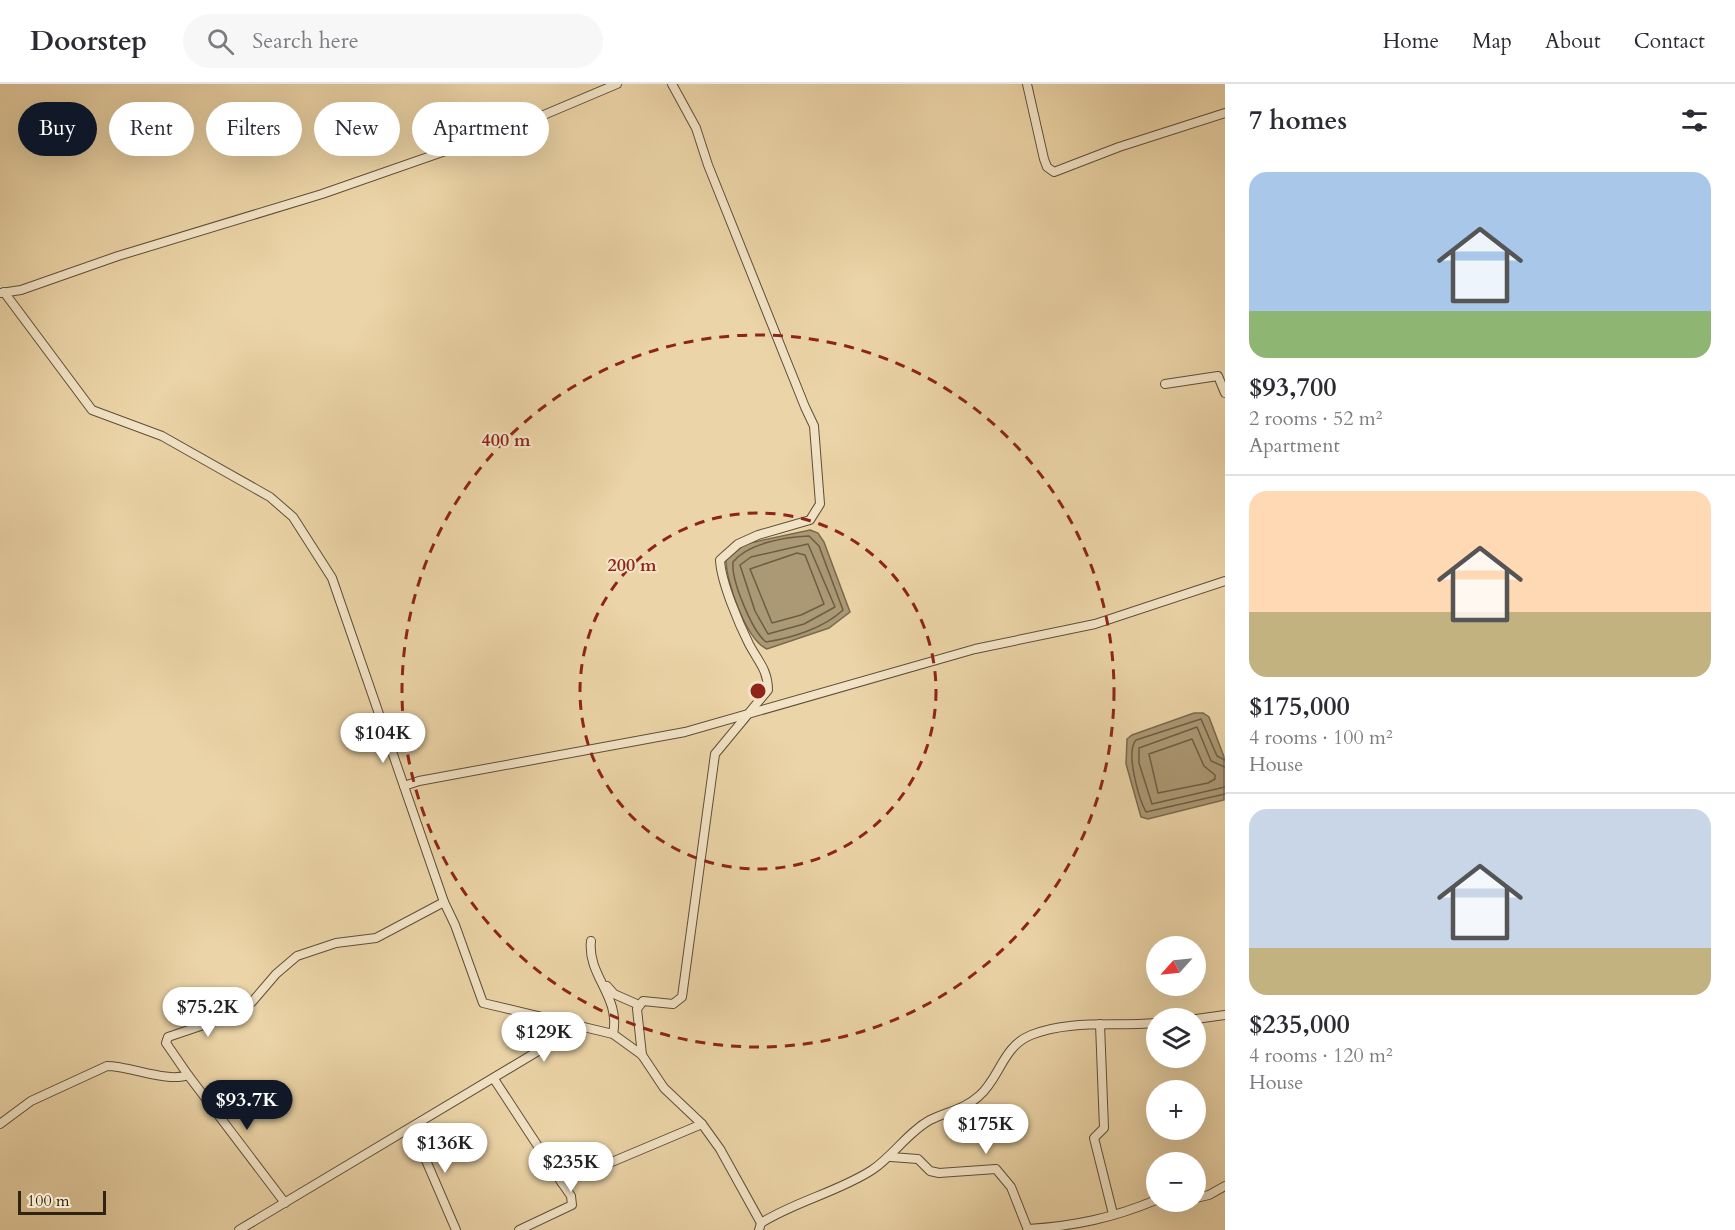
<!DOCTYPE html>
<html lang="en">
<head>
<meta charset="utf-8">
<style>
  :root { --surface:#fff; --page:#f7f7f7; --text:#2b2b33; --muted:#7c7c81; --line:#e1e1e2; --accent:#111827 }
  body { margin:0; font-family:Cardo,serif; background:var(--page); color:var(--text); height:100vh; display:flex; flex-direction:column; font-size:22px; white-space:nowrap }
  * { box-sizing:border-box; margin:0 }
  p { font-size:20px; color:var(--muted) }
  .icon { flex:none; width:33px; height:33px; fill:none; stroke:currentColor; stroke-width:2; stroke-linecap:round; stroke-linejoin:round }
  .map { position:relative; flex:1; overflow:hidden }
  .panel { display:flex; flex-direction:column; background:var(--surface); width:510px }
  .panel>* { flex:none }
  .hud { position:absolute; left:18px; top:18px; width:570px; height:54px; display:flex; gap:12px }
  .needle { width:39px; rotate:243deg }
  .tools { position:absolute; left:1146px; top:852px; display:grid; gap:12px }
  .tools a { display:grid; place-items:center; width:60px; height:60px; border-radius:50%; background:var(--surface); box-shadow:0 6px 24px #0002; font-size:30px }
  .scale { position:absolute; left:18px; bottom:15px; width:88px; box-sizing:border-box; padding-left:6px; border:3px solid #2f2312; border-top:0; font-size:16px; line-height:21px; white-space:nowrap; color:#2f2312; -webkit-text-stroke:4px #f2e3c6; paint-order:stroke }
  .price { position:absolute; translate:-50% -51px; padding:0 14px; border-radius:21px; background:#fff; color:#222; font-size:20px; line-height:39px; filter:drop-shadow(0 2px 3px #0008) }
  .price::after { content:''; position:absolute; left:50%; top:36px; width:18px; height:14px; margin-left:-9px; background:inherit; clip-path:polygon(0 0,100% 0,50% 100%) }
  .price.on { background:var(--accent); color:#fff }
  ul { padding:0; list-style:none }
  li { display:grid; align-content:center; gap:12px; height:318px; padding:0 24px }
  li+li { border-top:2px solid var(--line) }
  li span { display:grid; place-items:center; height:186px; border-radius:18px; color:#555 }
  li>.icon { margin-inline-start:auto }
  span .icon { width:108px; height:108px; fill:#fffc; stroke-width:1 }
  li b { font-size:26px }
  h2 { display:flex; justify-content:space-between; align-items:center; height:72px; padding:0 24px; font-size:26px }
  .chip { padding:0 21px; border-radius:27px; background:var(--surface); box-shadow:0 6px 24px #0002; font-size:21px; line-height:54px }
  .chip.on { background:var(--accent); color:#fff }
  header { display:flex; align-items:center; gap:36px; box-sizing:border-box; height:84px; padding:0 30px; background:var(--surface); border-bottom:2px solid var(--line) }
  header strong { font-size:28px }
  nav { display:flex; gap:33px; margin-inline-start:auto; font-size:21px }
  .search { width:420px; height:54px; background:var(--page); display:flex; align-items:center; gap:15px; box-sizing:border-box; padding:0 21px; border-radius:33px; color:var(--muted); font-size:22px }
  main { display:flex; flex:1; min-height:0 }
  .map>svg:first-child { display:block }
  .water { fill:#ab9874; stroke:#79694d; stroke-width:1.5 }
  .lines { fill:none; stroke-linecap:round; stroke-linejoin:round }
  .shore { stroke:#6d5e43; stroke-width:1.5 }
  .minor-casing { stroke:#5e4f37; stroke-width:10 }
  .minor { stroke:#f2e3c6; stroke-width:8 }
  .ring { fill:none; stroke:#8f2418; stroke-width:3; stroke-dasharray:10 8 }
  .centre { fill:#8f2418; stroke:#f2e3c6; stroke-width:3 }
  .ring-label { font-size:18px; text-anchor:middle; font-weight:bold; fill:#8f2418; stroke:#f2e3c6; stroke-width:4.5; stroke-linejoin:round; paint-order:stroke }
</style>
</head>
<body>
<header>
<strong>Doorstep</strong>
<div class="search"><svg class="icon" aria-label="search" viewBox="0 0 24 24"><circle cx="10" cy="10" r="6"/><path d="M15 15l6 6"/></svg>Search here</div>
<nav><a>Home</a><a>Map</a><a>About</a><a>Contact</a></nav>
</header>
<main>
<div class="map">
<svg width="1225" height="1146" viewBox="0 0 1225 1146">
  <rect width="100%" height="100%" fill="#ebd4a7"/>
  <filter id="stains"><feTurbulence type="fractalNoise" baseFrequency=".00333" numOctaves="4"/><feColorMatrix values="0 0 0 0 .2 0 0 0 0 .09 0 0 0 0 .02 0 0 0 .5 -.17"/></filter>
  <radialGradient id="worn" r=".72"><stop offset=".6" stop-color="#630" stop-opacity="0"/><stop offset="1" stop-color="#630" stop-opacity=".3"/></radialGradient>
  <!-- water -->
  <g class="water">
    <path d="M 810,446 L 818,449 L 824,458 L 850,528 L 829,544 L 767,565 C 746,556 726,497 726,476 L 745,460 Z"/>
    <path d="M 1194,629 L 1203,629 L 1209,633 L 1224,673 L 1224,716 L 1148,735 L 1141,733 L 1126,680 L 1127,655 L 1132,651 Z"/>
  </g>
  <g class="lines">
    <!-- shore -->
    <g class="shore">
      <path d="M 809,452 L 819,462 L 843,526 C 824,544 792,554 766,558 C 752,547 731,496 733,478 C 748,459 786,453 809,452 Z"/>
      <path d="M 808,460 L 835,523 L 804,540 L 768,550 L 755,527 L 740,481 L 751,473 Z"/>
      <path d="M 797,469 L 805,471 L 824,520 L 801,531 L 772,539 L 750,485 Z"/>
      <path d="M 1192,655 L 1204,682 L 1215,691 L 1215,695 L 1208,699 L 1158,709 L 1149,670 Z"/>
      <path d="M 1225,676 L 1217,672 L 1201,635 L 1136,656 C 1125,668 1139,715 1146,728 L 1225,710"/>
      <path d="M 1225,683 L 1211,677 L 1197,643 L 1139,664 L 1139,679 L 1152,720 L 1225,703"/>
    </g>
    <!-- minor casing -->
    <g class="minor-casing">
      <g id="minor">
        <path d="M 1027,0 L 1044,75 L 1047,83 L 1054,88 L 1119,63 L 1225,29"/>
        <path d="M 4,208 L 92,326 L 162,352 L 270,413 L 293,433 L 332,494 L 444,818 L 455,841 L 483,919 L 613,950 L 642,971 L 664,1004 L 702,1040 L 720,1065 L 761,1139"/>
        <path d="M 1,209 L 21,206 L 118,172 L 322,110 L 520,41 L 617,0"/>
        <path d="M 1165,300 L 1218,292 L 1225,309"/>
        <path d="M 404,702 L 419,697 L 685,648 L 975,565 L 1095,540 L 1225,497"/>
        <path d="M 591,857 C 587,892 621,912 613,950"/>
        <path d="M 607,902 L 614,910 L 639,921"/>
        <path d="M 1196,935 L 1225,931"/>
        <path d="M 1100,940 L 1104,1044 L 1094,1054 L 1113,1130"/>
        <path d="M 642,971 L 637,925 L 643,917 L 673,920 L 682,913 L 715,670 L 768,606 C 768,586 758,577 749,560 C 739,540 721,498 720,476 L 738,460 L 758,451 L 810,436 L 820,420 L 814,342 L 805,323 L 708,81 L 696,44 L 672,0"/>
        <path d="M 188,991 L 285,1119"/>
        <path d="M 494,995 L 562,1099 L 702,1040"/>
        <path d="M 0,1040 L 31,1017 L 107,982 C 130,982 168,999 188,991 L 166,959 L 168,953 L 236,930 L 252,918 L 276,890 L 297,872 L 336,859 L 376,854 L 444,818"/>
        <path d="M 412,1044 L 456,1146"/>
        <path d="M 891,1073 L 918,1075 L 930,1087 L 939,1089 L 996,1085 L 1011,1103 L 1028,1146"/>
        <path d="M 1196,1114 L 1209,1111 L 1225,1102"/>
        <path d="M 1028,1145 C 1075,1142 1113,1134 1156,1116"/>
        <path d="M 239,1146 L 580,942"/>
        <path d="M 519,1146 L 572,1121 L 571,1112 L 562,1099"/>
        <path d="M 759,1146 L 761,1139 C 796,1117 838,1108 872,1086 C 893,1072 908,1048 930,1036 C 946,1028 965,1025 979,1012 C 1000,994 1002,963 1031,951 C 1071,935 1114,943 1156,939"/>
      </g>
    </g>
    <!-- minor -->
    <use href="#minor" class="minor"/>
  </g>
  <!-- distance rings -->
  <g class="ring">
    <circle cx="758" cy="607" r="178"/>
    <circle cx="758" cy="607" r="356"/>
  </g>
  <circle cx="758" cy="607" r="9" class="centre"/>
  <g class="ring-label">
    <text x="506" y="362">400 m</text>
    <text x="632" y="487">200 m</text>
  </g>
  <rect width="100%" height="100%" filter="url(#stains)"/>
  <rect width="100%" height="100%" fill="url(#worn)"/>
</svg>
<div class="tools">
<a><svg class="needle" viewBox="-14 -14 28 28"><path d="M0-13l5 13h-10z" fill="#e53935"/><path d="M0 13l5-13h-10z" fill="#7c7c81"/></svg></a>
<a><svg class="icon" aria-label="layers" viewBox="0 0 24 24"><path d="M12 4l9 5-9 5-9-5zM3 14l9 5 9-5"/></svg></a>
<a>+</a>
<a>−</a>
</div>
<div class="scale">100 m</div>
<b class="price" style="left:383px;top:680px">$104K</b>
<b class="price" style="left:208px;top:954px">$75.2K</b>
<b class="price" style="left:544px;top:979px">$129K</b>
<b class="price on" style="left:247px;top:1047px">$93.7K</b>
<b class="price" style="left:986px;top:1071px">$175K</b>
<b class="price" style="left:445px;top:1090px">$136K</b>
<b class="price" style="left:571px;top:1109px">$235K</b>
<div class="hud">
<a class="chip on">Buy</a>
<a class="chip">Rent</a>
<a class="chip">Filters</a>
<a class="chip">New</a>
<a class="chip">Apartment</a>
</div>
</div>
<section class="panel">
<h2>7 homes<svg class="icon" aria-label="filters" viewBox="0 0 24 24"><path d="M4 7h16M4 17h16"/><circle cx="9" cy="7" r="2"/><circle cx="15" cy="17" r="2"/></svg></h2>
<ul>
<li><span style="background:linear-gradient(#a9c7e8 75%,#8fb573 0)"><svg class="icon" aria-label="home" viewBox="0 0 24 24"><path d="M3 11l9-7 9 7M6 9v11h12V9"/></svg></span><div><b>$93,700</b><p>2 rooms · 52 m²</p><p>Apartment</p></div></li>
<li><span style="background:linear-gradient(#ffd9b3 65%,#c2b280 0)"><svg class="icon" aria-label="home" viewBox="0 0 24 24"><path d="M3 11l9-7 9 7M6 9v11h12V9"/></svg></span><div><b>$175,000</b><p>4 rooms · 100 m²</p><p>House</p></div></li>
<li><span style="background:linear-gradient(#c9d6e8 75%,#c2b280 0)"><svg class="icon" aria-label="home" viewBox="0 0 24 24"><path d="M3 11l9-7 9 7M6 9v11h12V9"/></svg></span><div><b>$235,000</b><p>4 rooms · 120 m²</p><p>House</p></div></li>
</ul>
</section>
</main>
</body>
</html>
